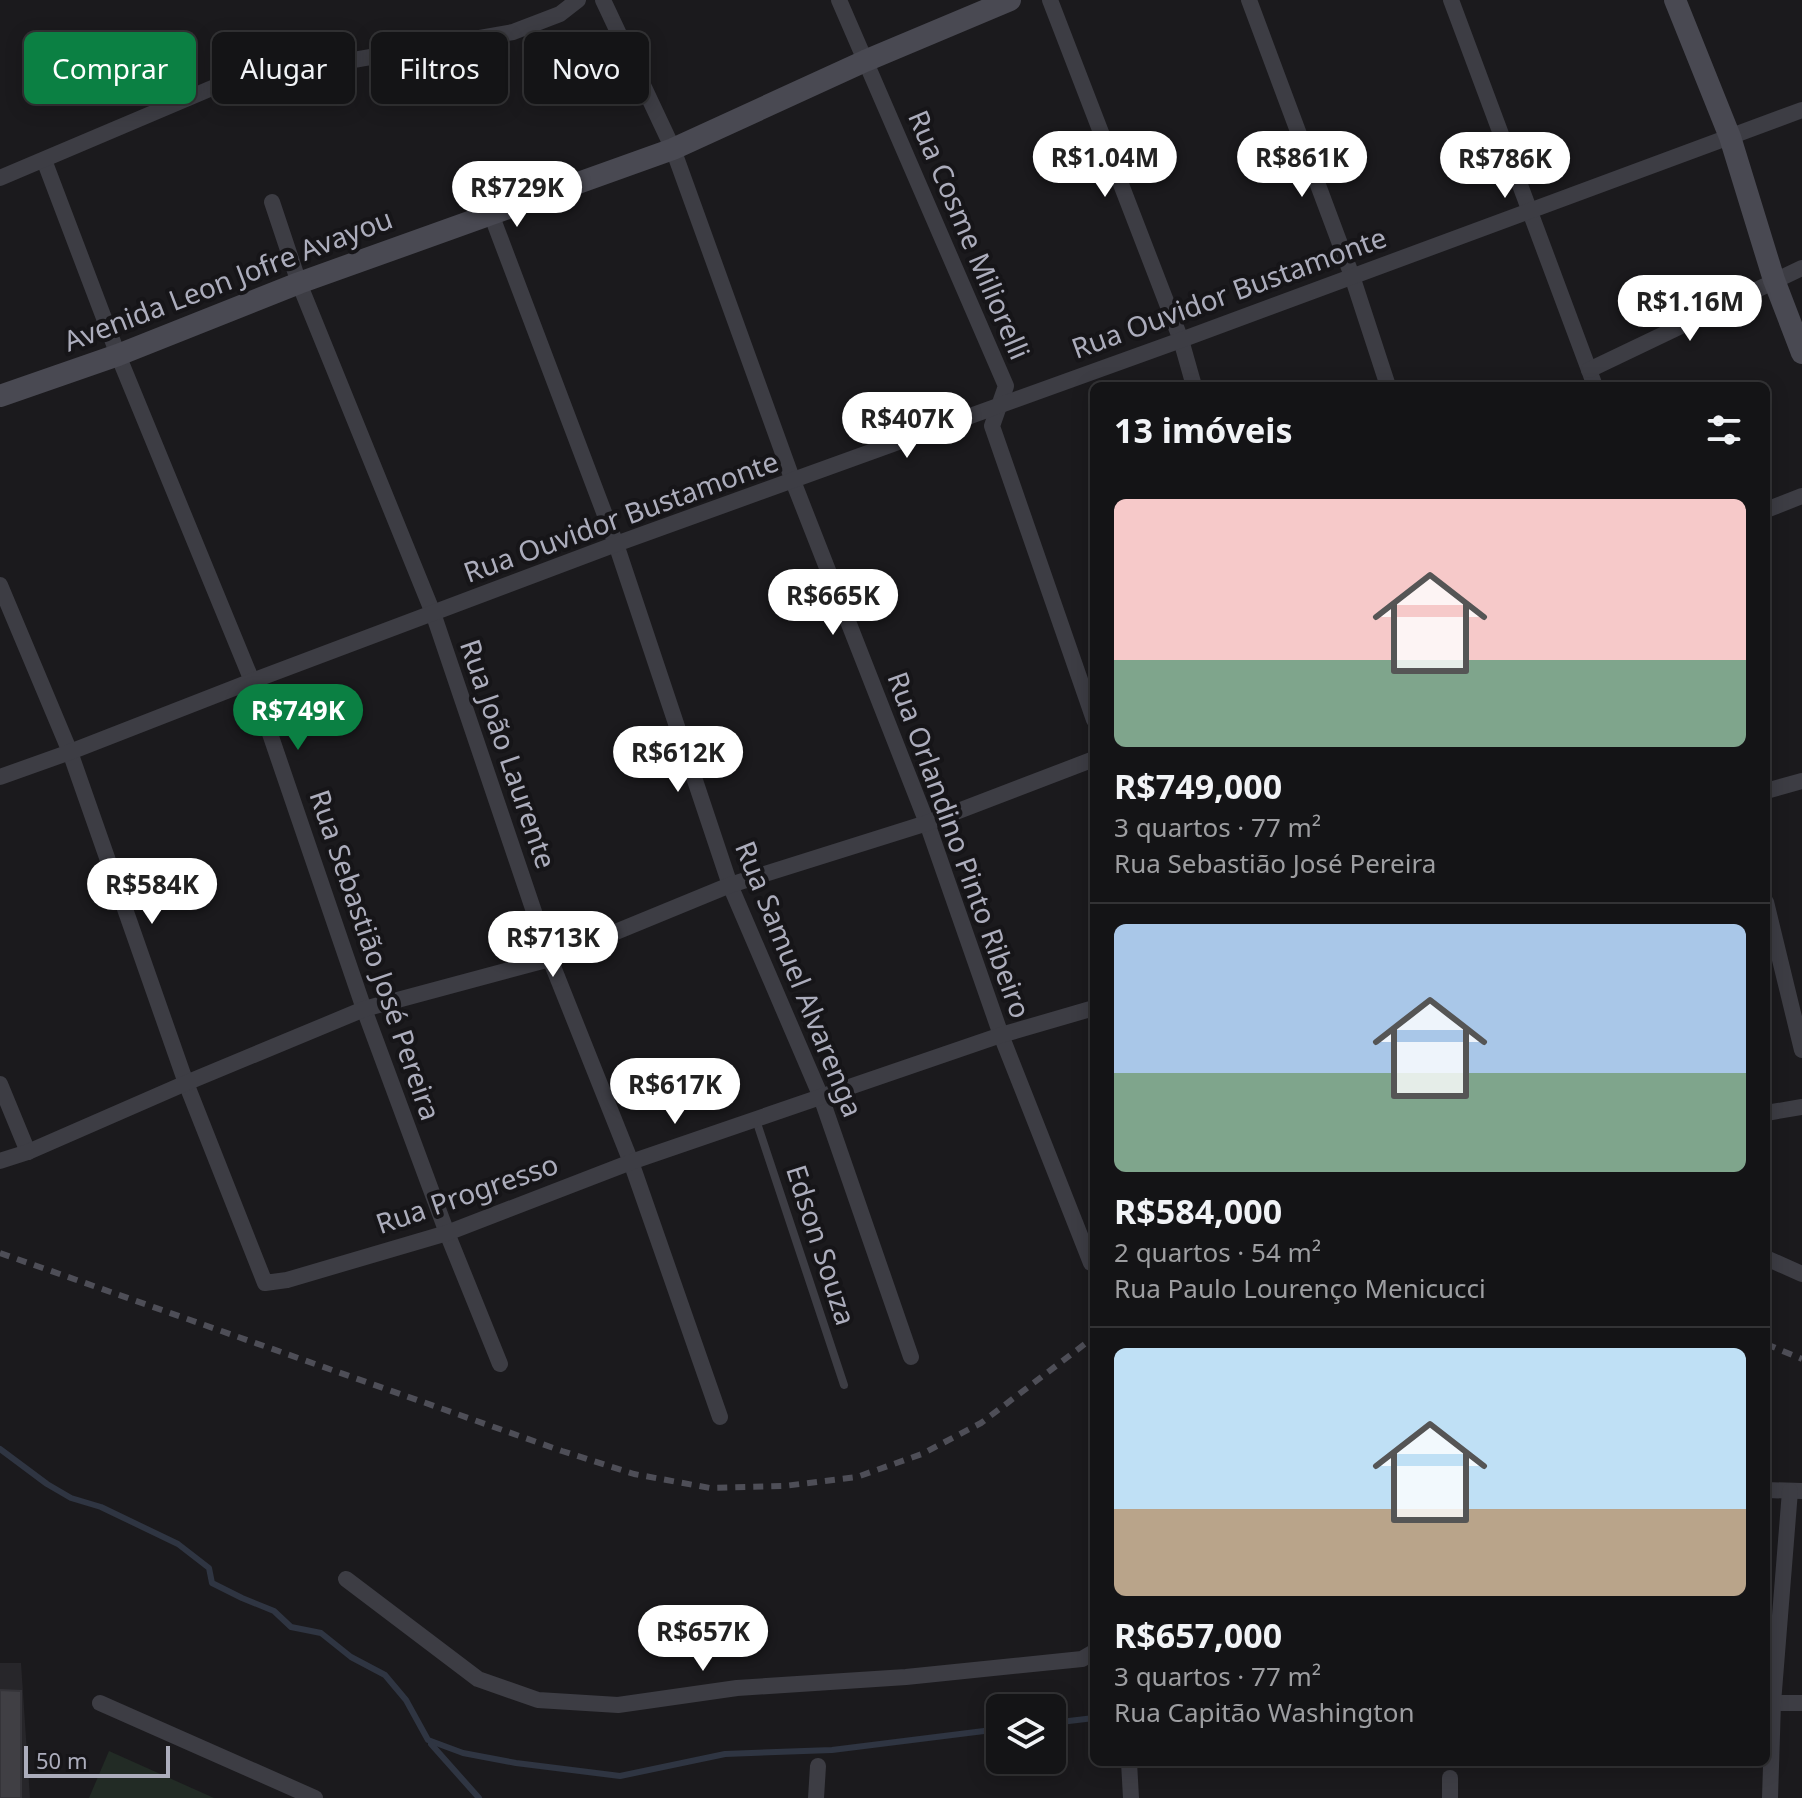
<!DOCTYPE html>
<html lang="pt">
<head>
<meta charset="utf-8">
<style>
  :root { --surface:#141416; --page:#1d1d1f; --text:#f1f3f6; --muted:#9d9ea1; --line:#333335; --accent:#0b8043 }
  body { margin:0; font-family:"Noto Sans",sans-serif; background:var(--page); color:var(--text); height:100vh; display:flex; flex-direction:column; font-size:30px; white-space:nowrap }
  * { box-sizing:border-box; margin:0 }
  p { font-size:26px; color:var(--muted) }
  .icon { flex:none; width:44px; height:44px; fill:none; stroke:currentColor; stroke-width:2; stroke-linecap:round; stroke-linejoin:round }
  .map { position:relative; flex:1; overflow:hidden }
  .drawer { position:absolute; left:1090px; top:382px; width:680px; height:1384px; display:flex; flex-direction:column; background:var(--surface); border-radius:12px; box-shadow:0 4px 20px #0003,0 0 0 2px var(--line) }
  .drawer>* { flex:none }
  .banner { position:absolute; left:24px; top:32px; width:760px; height:72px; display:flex; gap:16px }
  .buttons { position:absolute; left:986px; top:1694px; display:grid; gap:16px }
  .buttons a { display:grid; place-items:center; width:80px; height:80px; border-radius:12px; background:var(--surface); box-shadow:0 4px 20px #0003,0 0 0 2px var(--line); font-size:40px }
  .scale { position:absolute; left:24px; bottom:20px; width:146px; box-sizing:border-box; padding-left:8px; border:4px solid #acadbc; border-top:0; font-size:22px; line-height:28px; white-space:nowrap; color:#acadbc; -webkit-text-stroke:6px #161518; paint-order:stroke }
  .price { position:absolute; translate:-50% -68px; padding:0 18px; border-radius:28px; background:#fff; color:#222; font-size:26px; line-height:52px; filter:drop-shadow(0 2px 4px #0008) }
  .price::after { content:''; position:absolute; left:50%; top:48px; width:24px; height:18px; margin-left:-12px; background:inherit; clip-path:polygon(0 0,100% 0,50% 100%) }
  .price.selected { background:var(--accent); color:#fff }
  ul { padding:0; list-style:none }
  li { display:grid; align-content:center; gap:16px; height:424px; padding:0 24px }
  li+li { border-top:2px solid var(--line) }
  li span { display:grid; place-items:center; height:248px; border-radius:12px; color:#555 }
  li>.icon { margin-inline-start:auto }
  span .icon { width:144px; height:144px; fill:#fffc; stroke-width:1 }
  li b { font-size:34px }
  h2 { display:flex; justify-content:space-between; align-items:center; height:96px; padding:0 24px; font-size:34px }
  .pill { padding:0 28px; border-radius:12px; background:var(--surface); box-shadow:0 4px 20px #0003,0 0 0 2px var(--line); font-size:28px; line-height:72px }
  .pill.selected { background:var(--accent); color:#fff }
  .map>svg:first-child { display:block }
  .built { fill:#27262a }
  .green { fill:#222b25 }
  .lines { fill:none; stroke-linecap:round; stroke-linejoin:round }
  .stream { stroke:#2f3542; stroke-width:6 }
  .building { fill:#403f44; stroke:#353439; stroke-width:2 }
  .lane { stroke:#3d3d44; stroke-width:8 }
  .street { stroke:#3d3d44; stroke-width:16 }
  .secondary { stroke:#494952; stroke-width:22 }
  .rail { stroke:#4e4e57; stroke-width:6; stroke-dasharray:10 8; stroke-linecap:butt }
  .labels { text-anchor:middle; stroke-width:8; stroke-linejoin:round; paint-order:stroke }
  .street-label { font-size:28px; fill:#acadbc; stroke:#161518 }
</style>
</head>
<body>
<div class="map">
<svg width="1802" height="1798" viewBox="0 0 1802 1798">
  <rect width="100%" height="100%" fill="#1b1a1d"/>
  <!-- built -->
  <path class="built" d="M 0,1663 L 21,1663 L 30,1798 L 0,1798 Z"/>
  <!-- green -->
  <path class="green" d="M 109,1751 L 214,1798 L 89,1798 Z"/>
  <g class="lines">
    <!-- stream -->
    <g class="stream">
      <path d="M 0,1449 L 47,1484 L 71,1498 L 101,1507 L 178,1544 L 209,1568 L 212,1583 L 242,1598 L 274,1611 L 291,1627 L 321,1633 L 351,1657 L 385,1675 L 406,1700 L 428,1740 L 463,1753 L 516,1763 L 620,1776 L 725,1754 L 832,1750 L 1000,1729"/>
      <path d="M 1052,1723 L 1094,1718"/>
      <path d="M 431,1744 L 479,1798"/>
    </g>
  </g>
  <!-- building -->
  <path class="building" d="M 0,1690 L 21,1691 L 21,1798 L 0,1798 Z"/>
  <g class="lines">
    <!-- lane -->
    <path class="lane" d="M 756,1120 L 844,1385"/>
    <!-- street -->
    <g class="street">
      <path d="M 603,0 L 673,149 L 793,481 L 927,823 L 1001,1035 L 1091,1263"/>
      <path d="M 839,0 L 1006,386 L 992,426 L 1094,720"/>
      <path d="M 1050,0 L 1181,340 L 1194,386"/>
      <path d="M 1249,0 L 1352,276 L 1388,386"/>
      <path d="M 1451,0 L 1595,386"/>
      <path d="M 44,160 L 118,355 L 252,681 L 364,1009 L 447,1233 L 500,1364"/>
      <path d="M 0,178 L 212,88 L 302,69 L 513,32 L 560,14 L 578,0"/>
      <path d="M 272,202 L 299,283 L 433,613 L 550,959 L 631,1162 L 720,1417"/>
      <path d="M 491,214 L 616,544 L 730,885 L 821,1097 L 911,1357"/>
      <path d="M 1589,370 L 1802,268"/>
      <path d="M 1766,510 L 1802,496"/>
      <path d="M 0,585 L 70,752 L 186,1083 L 265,1283 L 287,1280 L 447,1233 L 631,1162 L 1001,1035 L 1094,1008"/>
      <path d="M 0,777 L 70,752 L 252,681 L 616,544 L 1181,340 L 1802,110"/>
      <path d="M 1766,791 L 1802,781"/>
      <path d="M 1766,902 L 1802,1050"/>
      <path d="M 0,1084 L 28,1152"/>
      <path d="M 1766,1113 L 1802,1107"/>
      <path d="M 0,1161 L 28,1152 L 186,1083 L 364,1009 L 550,959 L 730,885 L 927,823 L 1094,759"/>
      <path d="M 1766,1258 L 1802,1274"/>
      <path d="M 1766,1490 L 1802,1491"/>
      <path d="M 346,1579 L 478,1679 L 538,1700 L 618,1705 L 737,1688 L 906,1677 L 1082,1659 L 1094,1652"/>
      <path d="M 100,1703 L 315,1798"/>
      <path d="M 1766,1703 L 1802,1703"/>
      <path d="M 1129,1762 L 1131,1798"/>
      <path d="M 1450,1778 L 1450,1798"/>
      <path d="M 816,1798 L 818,1766"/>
      <path d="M 1770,1798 L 1773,1703 L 1790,1491"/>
    </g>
    <!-- secondary -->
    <g class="secondary">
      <path d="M 1675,0 L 1730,137 L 1774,280 L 1802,353"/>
      <path d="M 0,396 L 118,355 L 299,283 L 673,149 L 865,61 L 1010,0"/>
    </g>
    <!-- rail -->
    <g class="rail">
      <path d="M 0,1253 L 562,1451 L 634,1474 L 710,1488 L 784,1486 L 857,1477 L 922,1454 L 981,1423 L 1094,1337"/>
      <path d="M 1766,1344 L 1802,1359"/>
    </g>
  </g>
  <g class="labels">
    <!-- street labels -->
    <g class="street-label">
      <text transform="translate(969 235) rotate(67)" y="10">Rua Cosme Miliorelli</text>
      <text transform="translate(228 280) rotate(-21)" y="10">Avenida Leon Jofre Avayou</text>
      <text transform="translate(1229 293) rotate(-20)" y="10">Rua Ouvidor Bustamonte</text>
      <text transform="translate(621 517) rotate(-20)" y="10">Rua Ouvidor Bustamonte</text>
      <text transform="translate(508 754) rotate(71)" y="10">Rua João Laurente</text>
      <text transform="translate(959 845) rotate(70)" y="10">Rua Orlandino Pinto Ribeiro</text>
      <text transform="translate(375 955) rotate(71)" y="10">Rua Sebastião José Pereira</text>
      <text transform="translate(799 979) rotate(68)" y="10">Rua Samuel Alvarenga</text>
      <text transform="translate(467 1194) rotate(-19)" y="10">Rua Progresso</text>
      <text transform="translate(821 1245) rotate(72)" y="10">Edson Souza</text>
    </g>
  </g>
</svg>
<div class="buttons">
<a><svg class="icon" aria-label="layers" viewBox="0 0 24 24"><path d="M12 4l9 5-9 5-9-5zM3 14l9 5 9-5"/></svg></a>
</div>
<div class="scale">50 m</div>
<b class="price" style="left:1105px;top:199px">R$1.04M</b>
<b class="price" style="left:1302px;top:199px">R$861K</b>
<b class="price" style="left:1505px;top:200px">R$786K</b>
<b class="price" style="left:517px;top:229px">R$729K</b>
<b class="price" style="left:1690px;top:343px">R$1.16M</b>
<b class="price" style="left:907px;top:460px">R$407K</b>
<b class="price" style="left:833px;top:637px">R$665K</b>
<b class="price selected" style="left:298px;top:752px">R$749K</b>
<b class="price" style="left:678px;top:794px">R$612K</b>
<b class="price" style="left:152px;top:926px">R$584K</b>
<b class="price" style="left:553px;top:979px">R$713K</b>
<b class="price" style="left:675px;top:1126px">R$617K</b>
<b class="price" style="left:703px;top:1673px">R$657K</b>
<div class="banner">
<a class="pill selected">Comprar</a>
<a class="pill">Alugar</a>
<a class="pill">Filtros</a>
<a class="pill">Novo</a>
</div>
<section class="drawer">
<h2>13 imóveis<svg class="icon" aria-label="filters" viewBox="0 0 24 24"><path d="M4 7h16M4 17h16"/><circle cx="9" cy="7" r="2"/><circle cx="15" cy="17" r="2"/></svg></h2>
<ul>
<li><span style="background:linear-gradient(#f6c9c9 65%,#7fa58c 0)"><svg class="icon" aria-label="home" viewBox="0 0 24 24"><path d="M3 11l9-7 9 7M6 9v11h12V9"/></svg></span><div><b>R$749,000</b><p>3 quartos · 77 m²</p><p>Rua Sebastião José Pereira</p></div></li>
<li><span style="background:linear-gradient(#a9c7e8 60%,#7fa58c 0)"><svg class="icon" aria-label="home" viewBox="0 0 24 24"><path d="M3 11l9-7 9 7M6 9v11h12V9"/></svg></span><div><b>R$584,000</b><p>2 quartos · 54 m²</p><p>Rua Paulo Lourenço Menicucci</p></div></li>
<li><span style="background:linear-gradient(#bfe0f5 65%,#b9a48a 0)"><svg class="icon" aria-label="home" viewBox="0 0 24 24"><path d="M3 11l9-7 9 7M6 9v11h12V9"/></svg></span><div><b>R$657,000</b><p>3 quartos · 77 m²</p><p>Rua Capitão Washington</p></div></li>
</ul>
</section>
</div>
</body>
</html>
